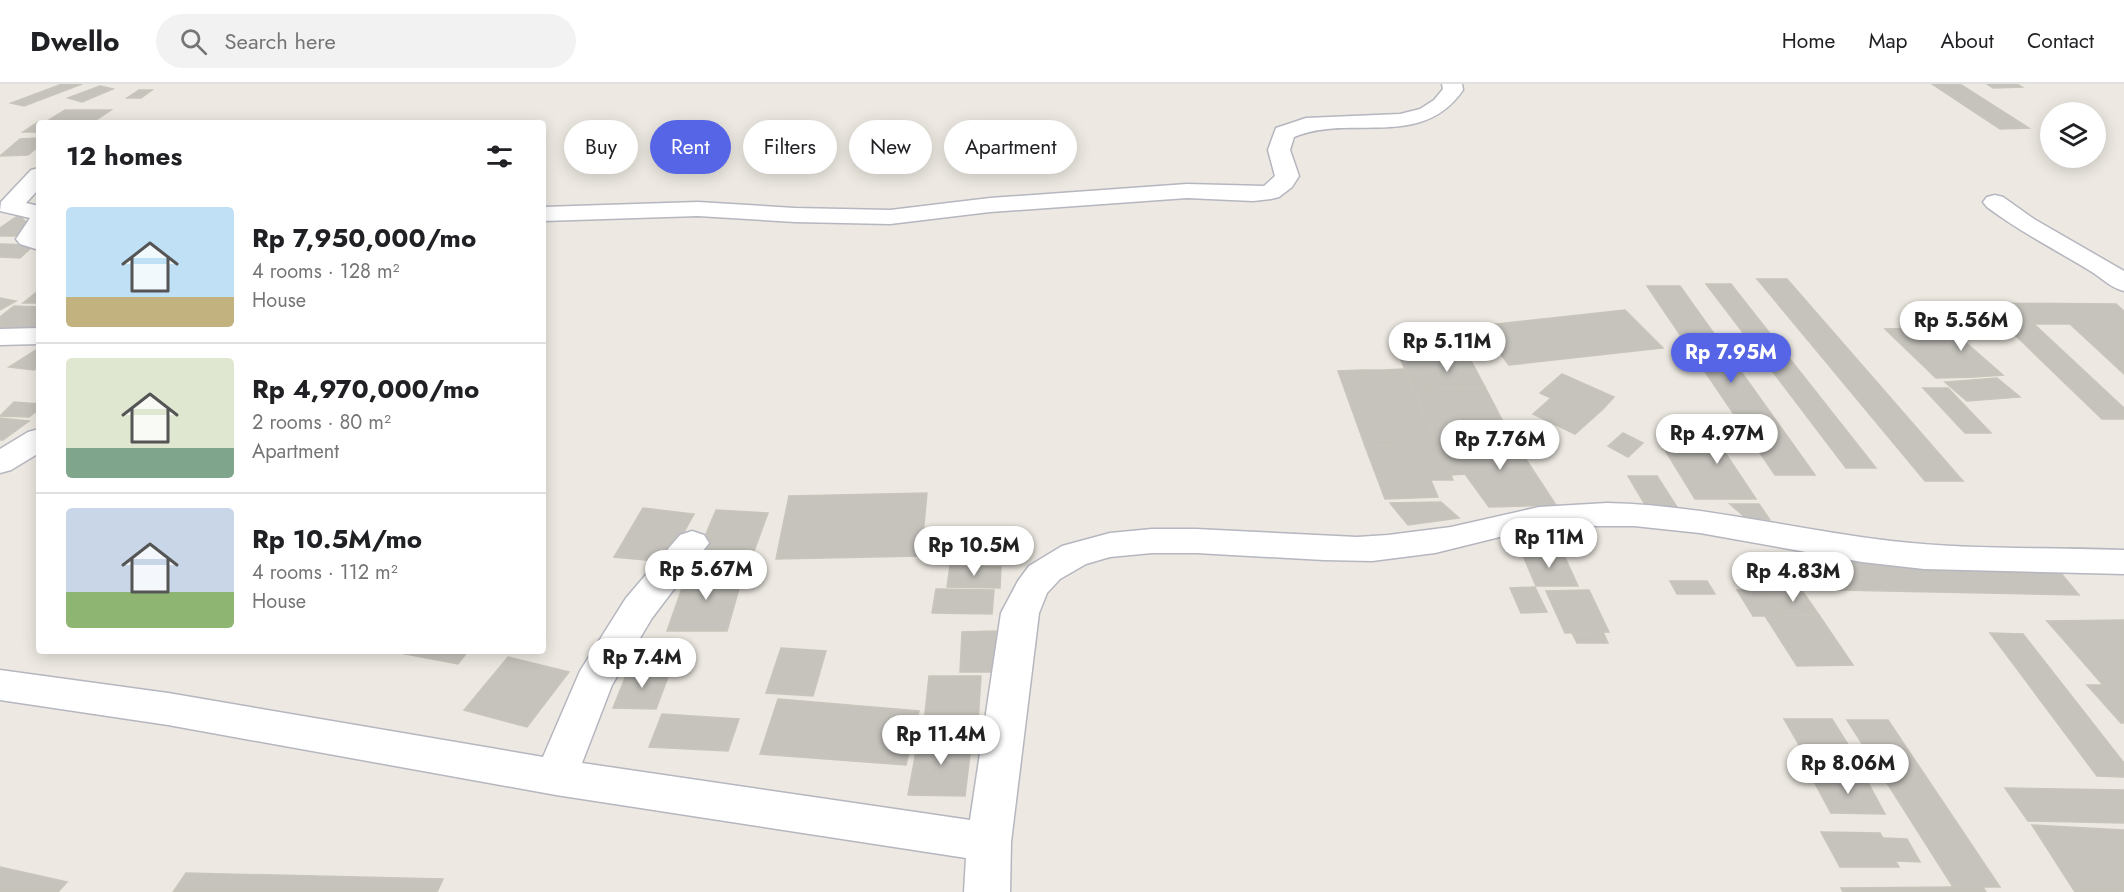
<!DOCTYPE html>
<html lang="en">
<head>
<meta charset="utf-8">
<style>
  :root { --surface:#fff; --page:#f2f2f2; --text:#202124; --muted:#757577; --line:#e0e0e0; --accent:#5664e6 }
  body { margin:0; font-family:Jost,sans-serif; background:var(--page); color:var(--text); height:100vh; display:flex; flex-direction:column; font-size:22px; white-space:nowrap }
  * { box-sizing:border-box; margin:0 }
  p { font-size:20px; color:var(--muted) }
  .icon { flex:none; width:33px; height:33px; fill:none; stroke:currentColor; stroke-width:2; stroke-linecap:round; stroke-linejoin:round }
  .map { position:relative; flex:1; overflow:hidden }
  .drawer { position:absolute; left:36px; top:36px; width:510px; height:534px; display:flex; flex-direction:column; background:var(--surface); border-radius:6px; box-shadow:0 3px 15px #0003 }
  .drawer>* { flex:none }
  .guide { position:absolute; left:564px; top:36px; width:570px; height:54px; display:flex; gap:12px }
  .fabs { position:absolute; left:2040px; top:18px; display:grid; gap:12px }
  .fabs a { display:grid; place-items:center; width:66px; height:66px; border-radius:50%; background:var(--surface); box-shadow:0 3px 15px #0003; font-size:30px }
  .price { position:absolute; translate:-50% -51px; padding:0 14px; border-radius:21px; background:#fff; color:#222; font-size:20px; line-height:39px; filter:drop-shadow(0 2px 3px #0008) }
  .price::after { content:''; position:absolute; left:50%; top:36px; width:18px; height:14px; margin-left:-9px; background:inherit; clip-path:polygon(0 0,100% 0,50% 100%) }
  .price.active { background:var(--accent); color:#fff }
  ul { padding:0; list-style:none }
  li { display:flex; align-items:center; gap:18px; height:150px; padding:0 30px }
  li+li { border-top:2px solid var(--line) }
  li span { display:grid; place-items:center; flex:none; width:168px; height:120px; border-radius:6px; color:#555 }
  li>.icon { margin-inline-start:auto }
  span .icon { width:72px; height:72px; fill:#fffc; stroke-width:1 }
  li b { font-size:26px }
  h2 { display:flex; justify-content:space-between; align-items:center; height:72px; padding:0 30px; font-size:26px }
  .pill { padding:0 21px; border-radius:27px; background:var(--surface); box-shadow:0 3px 15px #0003; font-size:21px; line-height:54px }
  .pill.active { background:var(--accent); color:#fff }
  header { display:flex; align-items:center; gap:36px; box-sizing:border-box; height:84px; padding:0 30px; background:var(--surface); border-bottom:2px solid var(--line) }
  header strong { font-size:28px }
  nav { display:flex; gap:33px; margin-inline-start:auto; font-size:21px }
  .search { width:420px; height:54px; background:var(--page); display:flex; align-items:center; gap:15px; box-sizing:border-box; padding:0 21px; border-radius:33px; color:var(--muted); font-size:22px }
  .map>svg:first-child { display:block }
  .building { fill:#c6c3bd; stroke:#c8c5bb; stroke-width:1.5 }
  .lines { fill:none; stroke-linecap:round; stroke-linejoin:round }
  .minor-casing { stroke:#b5b6bf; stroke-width:3 }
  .minor { fill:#fff; fill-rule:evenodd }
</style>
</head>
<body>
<header>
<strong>Dwello</strong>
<div class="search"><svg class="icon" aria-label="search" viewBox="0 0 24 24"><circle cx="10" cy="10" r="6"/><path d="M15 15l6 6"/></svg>Search here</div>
<nav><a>Home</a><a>Map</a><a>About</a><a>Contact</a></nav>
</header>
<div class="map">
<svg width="2124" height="808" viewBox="0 0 2124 808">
  <rect width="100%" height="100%" fill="#ede9e2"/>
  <!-- building -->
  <g class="building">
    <path d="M 62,0 L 82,0 L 24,22 L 11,19 Z"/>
    <path d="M 1932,0 L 1960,0 L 2029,44 L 2000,45 Z"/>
    <path d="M 1987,0 L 2017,0 L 2022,3 L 1993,4 Z"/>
    <path d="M 100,2 L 113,5 L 82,18 L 68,14 Z"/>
    <path d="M 139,6 L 152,6 L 141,14 L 127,14 Z"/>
    <path d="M 65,26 L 111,26 L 96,36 L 49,36 Z"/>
    <path d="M 38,38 L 78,39 L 39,39 L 39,48 L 23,48 Z"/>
    <path d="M 39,54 L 39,62 L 28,71 L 0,72 L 20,55 Z"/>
    <path d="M 19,131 L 27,139 L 19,152 L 0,152 L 0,144 Z"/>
    <path d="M 0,160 L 34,161 L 20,174 L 0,173 Z"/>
    <path d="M 1757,195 L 1787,195 L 1963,397 L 1925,397 Z"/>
    <path d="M 1706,200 L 1731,200 L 1876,384 L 1846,384 Z"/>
    <path d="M 1647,202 L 1680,202 L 1815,391 L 1775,391 Z"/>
    <path d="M 38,207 L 39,219 L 23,219 Z"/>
    <path d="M 0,214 L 16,217 L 0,226 Z"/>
    <path d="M 1982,219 L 2116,220 L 2124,227 L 2124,290 L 2070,240 L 2034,240 L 2124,324 L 2124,335 L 2102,335 Z"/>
    <path d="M 14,222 L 39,223 L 39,239 L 33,244 L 0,243 L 0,233 Z"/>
    <path d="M 1625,226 L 1663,264 L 1509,281 L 1478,242 Z"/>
    <path d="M 1948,243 L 2003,291 L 1973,293 L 1919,244 Z"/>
    <path d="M 1919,244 L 1973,293 L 1936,294 L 1885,245 Z"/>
    <path d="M 39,264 L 39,282 L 34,286 L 9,283 Z"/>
    <path d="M 1469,273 L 1485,303 L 1425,305 L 1411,274 Z"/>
    <path d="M 1400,274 L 1411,274 L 1422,297 L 1410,297 Z"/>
    <path d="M 1404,285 L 1451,391 L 1453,396 L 1431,396 L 1384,286 Z"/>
    <path d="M 1362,286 L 1392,361 L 1365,362 L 1338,287 Z"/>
    <path d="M 1362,286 L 1384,286 L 1438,413 L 1413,414 Z"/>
    <path d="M 1562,290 L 1614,313 L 1602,326 L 1548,302 Z"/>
    <path d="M 1997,294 L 2020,313 L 1967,317 L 1945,298 Z"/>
    <path d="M 1410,297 L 1422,297 L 1465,390 L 1451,391 Z"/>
    <path d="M 1548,302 L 1602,326 L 1575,350 L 1533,330 L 1551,314 L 1540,309 Z"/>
    <path d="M 1485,303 L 1510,351 L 1486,352 L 1462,304 Z"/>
    <path d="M 1462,304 L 1486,352 L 1447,353 L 1425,305 Z"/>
    <path d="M 1923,304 L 1948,304 L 1991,349 L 1965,349 Z"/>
    <path d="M 14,318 L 39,320 L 39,325 L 29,333 L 0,332 Z"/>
    <path d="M 0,334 L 29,337 L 3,356 L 0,356 Z"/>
    <path d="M 1678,346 L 1710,346 L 1756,415 L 1721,415 Z"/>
    <path d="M 1623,349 L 1643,359 L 1628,373 L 1608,362 Z"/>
    <path d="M 1510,351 L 1556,421 L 1489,423 L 1465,390 L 1447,353 Z"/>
    <path d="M 1657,353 L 1682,353 L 1721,415 L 1695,415 Z"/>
    <path d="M 1392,361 L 1413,414 L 1385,415 L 1365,362 Z"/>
    <path d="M 1628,392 L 1657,392 L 1677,423 L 1647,424 Z"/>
    <path d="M 927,409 L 921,472 L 776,475 L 789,412 Z"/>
    <path d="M 1441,418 L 1459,434 L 1408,441 L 1390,419 Z"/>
    <path d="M 1730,420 L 1759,420 L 1770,436 L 1747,435 Z"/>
    <path d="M 643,424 L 694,430 L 667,478 L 614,473 Z"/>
    <path d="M 716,426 L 768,429 L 750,478 L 695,476 Z"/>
    <path d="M 1521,467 L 1562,467 L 1578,502 L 1536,502 Z"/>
    <path d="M 1771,476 L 2055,482 L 2079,511 L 1788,505 Z"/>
    <path d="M 950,482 L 1001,483 L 1000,504 L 947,503 Z"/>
    <path d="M 688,487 L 744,487 L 727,547 L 667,547 Z"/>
    <path d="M 1670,497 L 1707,497 L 1715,510 L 1677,510 Z"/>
    <path d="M 1535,503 L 1547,528 L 1521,529 L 1510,504 Z"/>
    <path d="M 936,505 L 994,506 L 992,530 L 932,529 Z"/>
    <path d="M 1801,505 L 1819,531 L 1784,532 L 1767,506 Z"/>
    <path d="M 1589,506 L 1609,548 L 1565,549 L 1546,507 Z"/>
    <path d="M 1737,506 L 1767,506 L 1784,532 L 1753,532 Z"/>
    <path d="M 1819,531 L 1853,581 L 1797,582 L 1765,532 Z"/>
    <path d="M 2124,536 L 2124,639 L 2121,639 L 2087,601 L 2103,601 L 2047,537 Z"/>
    <path d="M 996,547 L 994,588 L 960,588 L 962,548 Z"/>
    <path d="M 1603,548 L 1608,559 L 1577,559 L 1572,549 Z"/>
    <path d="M 1990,549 L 2023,550 L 2124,679 L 2124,693 L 2097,692 Z"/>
    <path d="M 781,564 L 826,567 L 813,612 L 766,609 Z"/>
    <path d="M 401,567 L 468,567 L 458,580 L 400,569 Z"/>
    <path d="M 508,573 L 569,588 L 527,643 L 464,626 Z"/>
    <path d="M 629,584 L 671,585 L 656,625 L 613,624 Z"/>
    <path d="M 929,592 L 981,592 L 978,639 L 924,639 Z"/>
    <path d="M 778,615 L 919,627 L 906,681 L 760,670 Z"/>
    <path d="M 662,630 L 739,635 L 728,667 L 649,663 Z"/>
    <path d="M 1784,635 L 1832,635 L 1854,670 L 1805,671 Z"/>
    <path d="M 1847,636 L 1888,636 L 2000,803 L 1953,803 Z"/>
    <path d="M 919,651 L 972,653 L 965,712 L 908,711 Z"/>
    <path d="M 1811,692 L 1865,693 L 1885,730 L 1831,729 Z"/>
    <path d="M 2005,704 L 2124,706 L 2124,739 L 2028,737 Z"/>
    <path d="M 2032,741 L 2124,746 L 2124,808 L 2075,808 Z"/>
    <path d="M 1821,748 L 1880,749 L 1899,783 L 1840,783 Z"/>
    <path d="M 1883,754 L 1907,755 L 1920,778 L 1896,777 Z"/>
    <path d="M 0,783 L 67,798 L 58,808 L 0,808 Z"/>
    <path d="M 186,789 L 443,795 L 437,808 L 173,808 Z"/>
    <path d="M 1953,803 L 1983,803 L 1986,808 L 1843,808 L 1841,804 Z"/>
  </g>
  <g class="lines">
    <!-- minor casing -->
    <g class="minor-casing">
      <g id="minor">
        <path d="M 1442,0 L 1462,0 L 1463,6 C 1421,67 1351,29 1294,53 L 1290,66 L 1299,92 L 1292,103 L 1279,113 L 1271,115 L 1253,117 L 1187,114 L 990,128 L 890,140 L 795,138 L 698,132 L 543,137 L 543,123 L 698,118 L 795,124 L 890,126 L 990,114 L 1187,100 L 1264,102 L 1275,92 L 1268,66 L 1276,44 L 1306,34 L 1400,30 L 1420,25 L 1434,16 L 1443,5 Z"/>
        <path d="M 39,84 L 39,105 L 26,119 L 39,122 L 39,166 L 20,160 L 16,155 L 30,134 L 0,127 L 1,118 L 31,86 Z"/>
        <path d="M 1995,111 L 2003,113 L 2034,135 L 2124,187 L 2124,207 C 2111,204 2103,195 2092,188 C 2056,166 2020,148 1987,123 L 1983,118 L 1987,113 Z"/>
        <path d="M 39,244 L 39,260 L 0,261 L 0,245 Z"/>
        <path d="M 39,345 L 39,369 L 11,386 L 0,389 L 0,365 L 28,348 Z"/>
        <path d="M 1607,419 C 1703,421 1796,446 1891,457 C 1968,466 2047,463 2124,466 L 2124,490 L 1924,485 L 1862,478 L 1700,449 L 1634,442 L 1580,442 L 1520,448 L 1435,469 L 1372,477 L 1324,476 L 1196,469 L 1152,469 L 1110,473 L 1086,480 L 1060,495 L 1047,509 L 1039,529 L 1011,758 L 1010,808 L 964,808 L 966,774 L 556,711 L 168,641 L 0,616 L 0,586 L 168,609 L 543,673 L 580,587 L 626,514 L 680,451 L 692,447 L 704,451 L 709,459 L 652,534 L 612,601 L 582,679 L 970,736 L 1001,529 L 1018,497 L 1029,482 L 1062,462 L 1110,449 L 1152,445 L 1196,445 L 1357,453 L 1388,451 L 1451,443 L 1539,423 Z"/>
      </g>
    </g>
    <!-- minor -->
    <use href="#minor" class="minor"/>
  </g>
</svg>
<div class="fabs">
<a><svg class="icon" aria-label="layers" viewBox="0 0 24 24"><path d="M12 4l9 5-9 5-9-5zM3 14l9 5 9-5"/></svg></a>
</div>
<b class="price" style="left:1961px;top:268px">Rp 5.56M</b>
<b class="price" style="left:1447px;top:289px">Rp 5.11M</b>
<b class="price active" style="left:1731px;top:300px">Rp 7.95M</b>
<b class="price" style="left:1717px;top:381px">Rp 4.97M</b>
<b class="price" style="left:1500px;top:387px">Rp 7.76M</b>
<b class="price" style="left:1549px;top:485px">Rp 11M</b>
<b class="price" style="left:974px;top:493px">Rp 10.5M</b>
<b class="price" style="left:706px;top:517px">Rp 5.67M</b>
<b class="price" style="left:1793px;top:519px">Rp 4.83M</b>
<b class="price" style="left:642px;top:605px">Rp 7.4M</b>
<b class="price" style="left:941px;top:682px">Rp 11.4M</b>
<b class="price" style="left:1848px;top:711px">Rp 8.06M</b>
<div class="guide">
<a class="pill">Buy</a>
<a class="pill active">Rent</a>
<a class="pill">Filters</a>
<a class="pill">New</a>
<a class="pill">Apartment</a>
</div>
<section class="drawer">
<h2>12 homes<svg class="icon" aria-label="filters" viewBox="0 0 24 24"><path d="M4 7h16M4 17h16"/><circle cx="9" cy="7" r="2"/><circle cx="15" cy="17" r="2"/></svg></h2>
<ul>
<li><span style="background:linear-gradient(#bfe0f5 75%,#c2b280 0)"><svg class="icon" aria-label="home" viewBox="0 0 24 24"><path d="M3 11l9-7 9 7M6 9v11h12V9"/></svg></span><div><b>Rp 7,950,000/mo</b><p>4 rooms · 128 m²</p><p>House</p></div></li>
<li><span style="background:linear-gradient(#dfe7d0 75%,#7fa58c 0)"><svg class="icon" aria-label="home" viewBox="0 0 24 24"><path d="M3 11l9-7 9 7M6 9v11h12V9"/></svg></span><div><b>Rp 4,970,000/mo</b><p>2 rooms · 80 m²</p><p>Apartment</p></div></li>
<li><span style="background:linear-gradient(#c9d6e8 70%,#8fb573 0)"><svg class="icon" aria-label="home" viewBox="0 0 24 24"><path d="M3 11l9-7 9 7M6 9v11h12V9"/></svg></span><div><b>Rp 10.5M/mo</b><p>4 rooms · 112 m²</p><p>House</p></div></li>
</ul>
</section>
</div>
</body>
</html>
